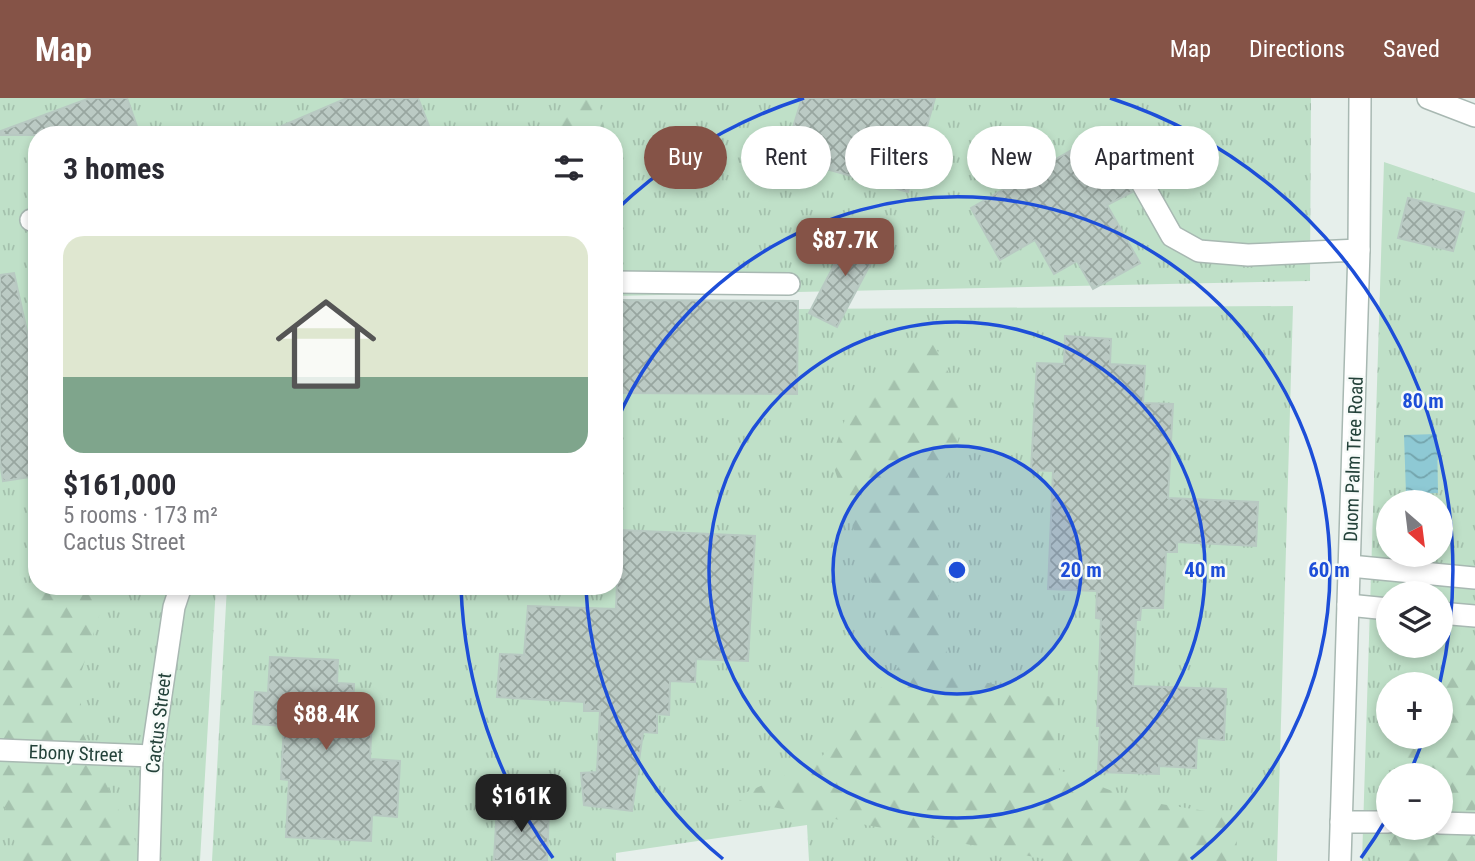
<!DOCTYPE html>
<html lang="en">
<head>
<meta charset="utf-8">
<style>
  :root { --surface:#fff; --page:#f7f7f7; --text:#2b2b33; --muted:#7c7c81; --accent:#855347 }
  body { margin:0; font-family:"Roboto Condensed",sans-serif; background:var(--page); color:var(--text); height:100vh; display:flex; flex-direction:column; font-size:26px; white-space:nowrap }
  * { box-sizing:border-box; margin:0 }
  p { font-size:23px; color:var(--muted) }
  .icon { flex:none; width:38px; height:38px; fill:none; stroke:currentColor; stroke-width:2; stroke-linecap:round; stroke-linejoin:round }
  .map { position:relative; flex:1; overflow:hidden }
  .details { position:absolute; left:28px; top:28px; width:595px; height:469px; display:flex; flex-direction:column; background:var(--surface); border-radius:28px; box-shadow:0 4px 10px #0003 }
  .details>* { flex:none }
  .guide { position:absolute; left:644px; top:28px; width:665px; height:63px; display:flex; gap:14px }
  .needle { width:46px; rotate:152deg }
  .fabs { position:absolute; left:1376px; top:392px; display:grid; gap:14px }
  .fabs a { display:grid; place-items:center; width:77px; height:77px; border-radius:50%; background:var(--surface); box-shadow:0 4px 10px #0003; font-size:35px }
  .price { position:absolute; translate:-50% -60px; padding:0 16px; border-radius:14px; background:var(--accent); color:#fff; font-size:23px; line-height:46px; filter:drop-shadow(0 2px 4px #0008) }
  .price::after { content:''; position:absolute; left:50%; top:42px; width:21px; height:16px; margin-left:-10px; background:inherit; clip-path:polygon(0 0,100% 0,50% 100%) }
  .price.selected { background:#222; color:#fff }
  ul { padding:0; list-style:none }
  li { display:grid; align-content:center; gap:14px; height:371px; padding:0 35px }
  li span { display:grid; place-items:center; height:217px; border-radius:21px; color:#555 }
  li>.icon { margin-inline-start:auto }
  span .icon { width:126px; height:126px; fill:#fffc; stroke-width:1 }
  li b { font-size:30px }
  h2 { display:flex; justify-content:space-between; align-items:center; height:84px; padding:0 35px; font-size:30px }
  .tag { padding:0 24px; border-radius:32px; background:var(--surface); box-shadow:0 4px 10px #0003; font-size:24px; line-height:63px }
  .tag.selected { background:var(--accent); color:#fff }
  header { display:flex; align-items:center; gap:42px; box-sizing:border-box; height:98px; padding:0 35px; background:var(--accent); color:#fff }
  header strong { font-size:33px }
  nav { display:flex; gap:38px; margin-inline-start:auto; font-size:24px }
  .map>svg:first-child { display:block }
  .grass { fill:url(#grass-tufts); fill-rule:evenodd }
  .forest { fill:url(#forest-firs) }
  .water { fill:url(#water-waves) }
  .building { fill:url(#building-cross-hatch); stroke:#b8c9c2; stroke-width:2 }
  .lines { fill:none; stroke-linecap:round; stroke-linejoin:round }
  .minor-casing { stroke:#a8b8b2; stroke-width:24 }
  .minor { stroke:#fff; stroke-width:21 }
  .ring { fill:none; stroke:#1d4ed8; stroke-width:3.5 }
  .labels { text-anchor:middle; stroke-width:5; stroke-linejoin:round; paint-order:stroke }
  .street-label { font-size:19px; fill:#24423a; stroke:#f7fbf9 }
  .centre { fill:#1d4ed8; stroke:#f7fbf9; stroke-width:3.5 }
  .ring-label { font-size:21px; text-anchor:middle; font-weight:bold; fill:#1d4ed8; stroke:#f7fbf9; stroke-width:5; stroke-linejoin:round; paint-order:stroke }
</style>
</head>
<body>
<header>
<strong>Map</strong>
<nav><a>Map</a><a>Directions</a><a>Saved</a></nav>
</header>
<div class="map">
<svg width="1475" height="763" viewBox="0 0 1475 763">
  <defs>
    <pattern id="grass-tufts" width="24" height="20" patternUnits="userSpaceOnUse" patternTransform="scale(1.75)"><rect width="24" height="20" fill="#bfe0c8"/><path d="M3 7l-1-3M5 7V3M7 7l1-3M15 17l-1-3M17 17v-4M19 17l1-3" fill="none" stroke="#a4c1ad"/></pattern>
    <pattern id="forest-firs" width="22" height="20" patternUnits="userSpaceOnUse" patternTransform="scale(1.75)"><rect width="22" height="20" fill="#bfe0c8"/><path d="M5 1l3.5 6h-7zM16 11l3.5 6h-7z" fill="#a4c1ad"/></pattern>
    <pattern id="water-waves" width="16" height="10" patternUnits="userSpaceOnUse" patternTransform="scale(1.75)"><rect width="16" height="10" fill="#8ec9d4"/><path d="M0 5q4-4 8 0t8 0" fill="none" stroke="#74a5ad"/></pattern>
    <pattern id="building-cross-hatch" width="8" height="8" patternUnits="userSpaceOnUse" patternTransform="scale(1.75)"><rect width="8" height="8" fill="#bbcac4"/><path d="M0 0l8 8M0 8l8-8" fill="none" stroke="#98a6a0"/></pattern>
  </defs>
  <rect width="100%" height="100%" fill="#e6efeb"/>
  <!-- grass -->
  <g class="grass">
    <path d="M 0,0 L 1311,0 L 1310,183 L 614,198 L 614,37 L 37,37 L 37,488 L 216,488 L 200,763 L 0,763 Z"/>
    <path d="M 1384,64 L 1475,95 L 1475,763 L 1362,763 ZM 1388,404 L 1440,404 L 1440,457 L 1388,457 ZM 1388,495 L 1440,495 L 1440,548 L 1388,548 ZM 1388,586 L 1440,586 L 1440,639 L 1388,639 ZM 1388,677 L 1440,677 L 1440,730 L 1388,730 Z"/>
    <path d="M 1293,208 L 1277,763 L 809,763 L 807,727 L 616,755 L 616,763 L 212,763 L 227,488 L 614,488 L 614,212 Z"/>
  </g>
  <!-- forest -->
  <g class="forest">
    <path d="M 582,0 L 598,0 L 606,37 L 551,37 Z"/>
    <path d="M 928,235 L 967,310 L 941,402 L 938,515 L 952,577 L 1056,600 L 1059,672 L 1135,702 L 1238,718 L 1236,763 L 1055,763 L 731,701 L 818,663 L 902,565 L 867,473 L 831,360 L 851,305 Z"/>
    <path d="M 37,487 L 112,488 L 106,496 L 80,578 L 82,633 L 115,705 L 146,763 L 20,763 L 5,709 L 0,708 L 0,522 Z"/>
    <path d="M 1475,544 L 1475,763 L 1387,763 L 1392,730 L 1440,730 L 1440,677 L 1401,677 L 1408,639 L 1440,639 L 1440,586 L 1421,586 Z"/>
  </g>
  <!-- water -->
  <path class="water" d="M 1437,336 L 1438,395 L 1406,396 L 1404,337 Z"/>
  <!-- building -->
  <g class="building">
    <path d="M 90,0 L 127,0 L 140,37 L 1,37 L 1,33 Z"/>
    <path d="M 347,0 L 418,0 L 429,28 L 411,37 L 261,37 Z"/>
    <path d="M 802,0 L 935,0 L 908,94 L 784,59 Z"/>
    <path d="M 1075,50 L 1091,77 L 1116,63 L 1132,94 L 1107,107 L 1140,165 L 1093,191 L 1077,163 L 1054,176 L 1035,142 L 1000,162 L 971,110 Z"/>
    <path d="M 1408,100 L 1464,114 L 1453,153 L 1398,140 Z"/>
    <path d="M 853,131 L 881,146 L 837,229 L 809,215 Z"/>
    <path d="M 14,175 L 37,278 L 37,378 L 3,383 L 0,363 L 0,177 Z"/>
    <path d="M 614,202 L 798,203 L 797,296 L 614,295 Z"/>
    <path d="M 1065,238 L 1111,241 L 1110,266 L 1145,268 L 1143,305 L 1173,306 L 1168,400 L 1258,404 L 1256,448 L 1177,444 L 1177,454 L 1166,454 L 1163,510 L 1141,510 L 1140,522 L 1136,522 L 1133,588 L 1226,591 L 1224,642 L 1197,640 L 1196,670 L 1159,668 L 1159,676 L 1098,674 L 1100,628 L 1097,628 L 1101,521 L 1096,520 L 1097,493 L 1048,491 L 1053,373 L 1031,372 L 1037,265 L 1064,266 Z"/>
    <path d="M 619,432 L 755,438 L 748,563 L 696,561 L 695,584 L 670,583 L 669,617 L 657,616 L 657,635 L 643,634 L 632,713 L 584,707 L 581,675 L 597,674 L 600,613 L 584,613 L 584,604 L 497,599 L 500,556 L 524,557 L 528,508 L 616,511 Z"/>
    <path d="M 270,559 L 338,562 L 337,585 L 354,586 L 353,614 L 372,616 L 370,661 L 400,663 L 397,719 L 372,717 L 371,743 L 286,739 L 289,682 L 281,681 L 284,628 L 253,626 L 255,594 L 268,595 Z"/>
    <path d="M 497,708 L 549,711 L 547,763 L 494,763 Z"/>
  </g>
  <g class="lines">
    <!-- minor casing -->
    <g class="minor-casing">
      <g id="minor">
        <path d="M 1428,0 L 1475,18"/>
        <path d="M 1128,60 L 1172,138 L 1199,153 L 1248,157 L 1359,152"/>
        <path d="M 31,122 L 37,121"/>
        <path d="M 614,184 L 789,186"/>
        <path d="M 1350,468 L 1475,480"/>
        <path d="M 1348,507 L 1388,511"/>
        <path d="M 1440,515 L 1475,518"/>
        <path d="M 0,652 L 152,658"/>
        <path d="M 1341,724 L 1388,724"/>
        <path d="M 1440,725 L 1475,726"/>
        <path d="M 149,763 L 152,658 L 174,509 L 181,488"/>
        <path d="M 1340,763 L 1359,152 L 1360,0"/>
      </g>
    </g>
    <!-- minor -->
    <use href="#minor" class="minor"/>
  </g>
  <!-- distance rings -->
  <circle cx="957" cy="472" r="124" fill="#1d4ed8" fill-opacity=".12"/>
  <g class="ring">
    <circle cx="957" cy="472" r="124"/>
    <circle cx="957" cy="472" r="248"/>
    <path d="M723 761A372 372 0 0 1 586 491M615 327A372 372 0 1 1 1191 761"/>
    <path d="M1423 642A496 496 0 0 1 1410 674M1387 720A496 496 0 0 1 1361 760M553 760A496 496 0 0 1 461 489M616 112A496 496 0 0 1 804 0M1110 0A496 496 0 0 1 1440 584"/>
  </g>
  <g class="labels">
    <!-- street labels -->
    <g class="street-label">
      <text transform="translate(1353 361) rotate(-88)" y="7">Duom Palm Tree Road</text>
      <text transform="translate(158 625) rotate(-83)" y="7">Cactus Street</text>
      <text transform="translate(76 655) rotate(2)" y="7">Ebony Street</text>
    </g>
  </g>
  <circle cx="957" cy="472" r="10" class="centre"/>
  <g class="ring-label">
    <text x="1423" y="310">80 m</text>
    <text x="1081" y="479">20 m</text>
    <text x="1205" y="479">40 m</text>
    <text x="1329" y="479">60 m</text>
  </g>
</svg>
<div class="fabs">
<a><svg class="needle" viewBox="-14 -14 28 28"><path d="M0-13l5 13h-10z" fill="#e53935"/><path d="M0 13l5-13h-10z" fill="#7c7c81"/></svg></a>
<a><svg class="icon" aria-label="layers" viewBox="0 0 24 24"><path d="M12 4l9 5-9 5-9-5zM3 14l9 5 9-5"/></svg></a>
<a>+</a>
<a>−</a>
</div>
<b class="price" style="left:845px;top:180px">$87.7K</b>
<b class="price" style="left:326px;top:654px">$88.4K</b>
<b class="price selected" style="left:521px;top:736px">$161K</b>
<div class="guide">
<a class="tag selected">Buy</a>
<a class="tag">Rent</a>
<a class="tag">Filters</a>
<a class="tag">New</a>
<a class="tag">Apartment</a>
</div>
<section class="details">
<h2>3 homes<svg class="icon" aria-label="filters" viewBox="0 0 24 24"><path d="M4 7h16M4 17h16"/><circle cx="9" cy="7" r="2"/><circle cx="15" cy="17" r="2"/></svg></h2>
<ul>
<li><span style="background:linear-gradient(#dfe7d0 65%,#7fa58c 0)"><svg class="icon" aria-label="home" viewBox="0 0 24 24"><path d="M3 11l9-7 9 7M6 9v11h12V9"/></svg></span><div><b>$161,000</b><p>5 rooms · 173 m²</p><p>Cactus Street</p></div></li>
</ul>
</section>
</div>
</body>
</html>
